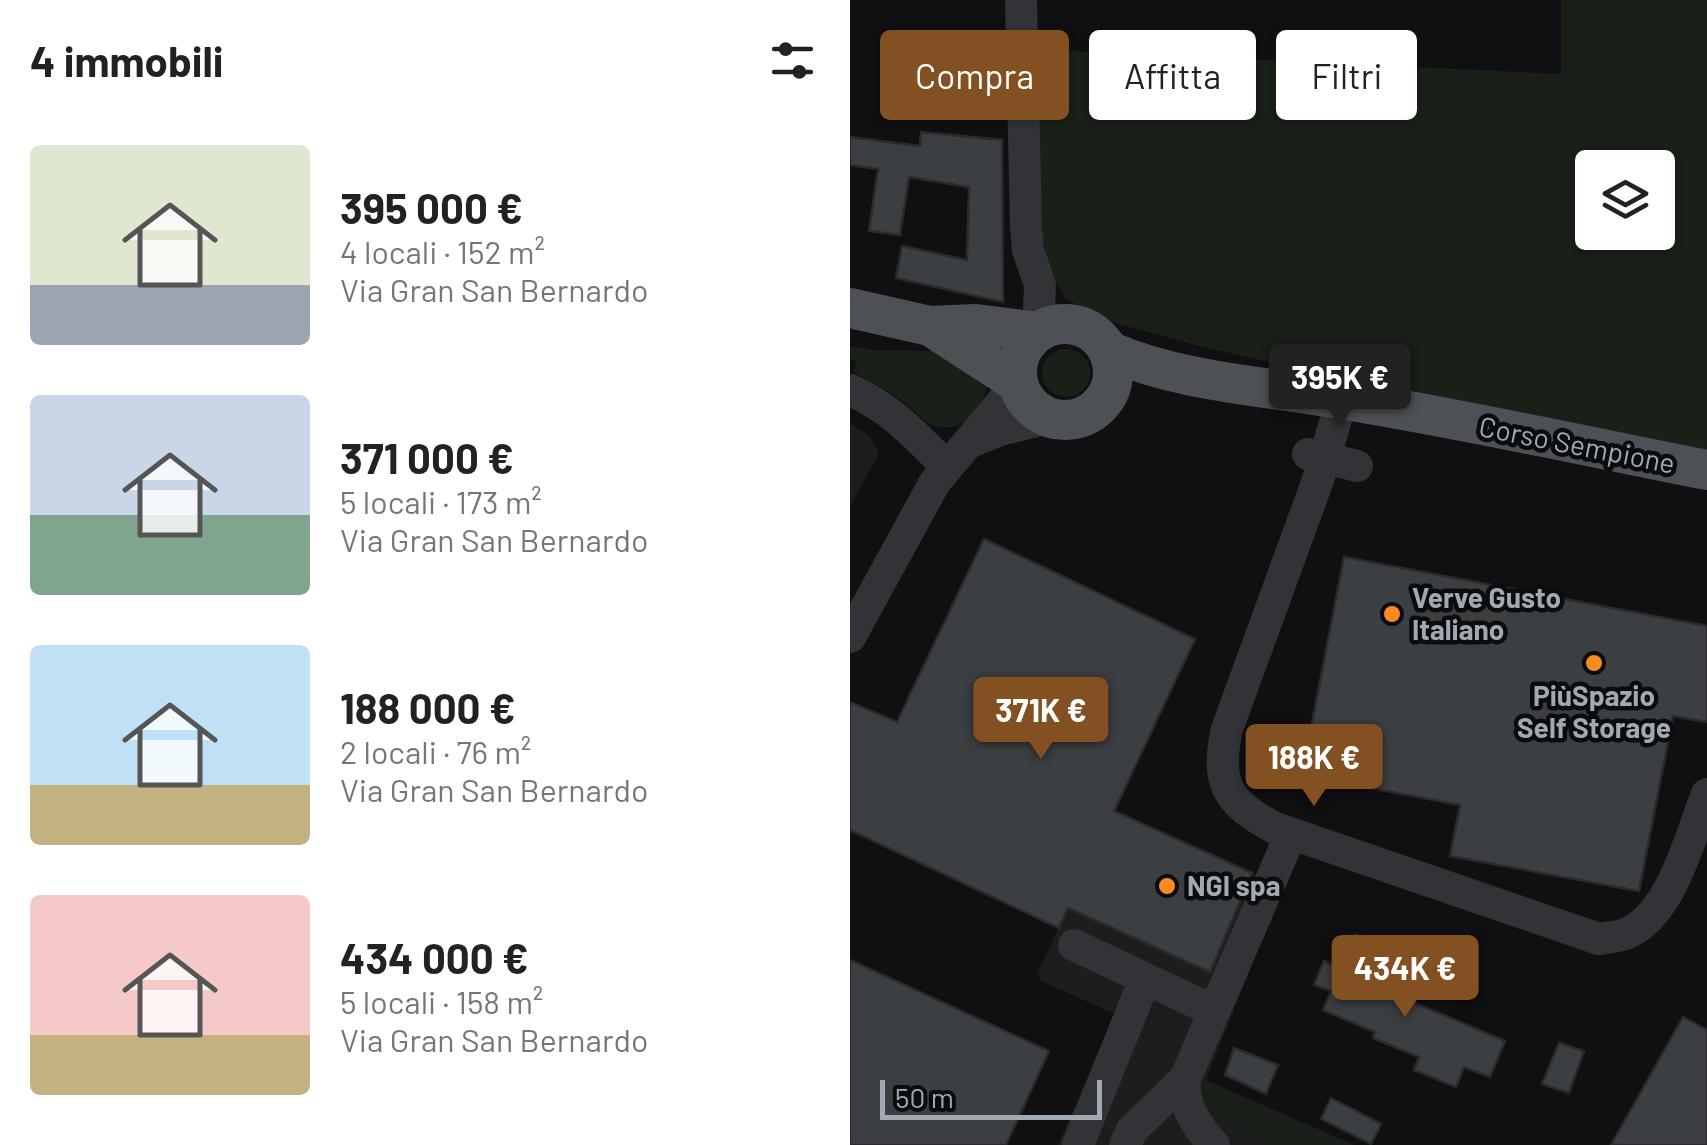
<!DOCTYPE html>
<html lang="it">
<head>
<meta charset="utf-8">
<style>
  :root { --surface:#fff; --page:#f2f2f2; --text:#222; --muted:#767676; --accent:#835121 }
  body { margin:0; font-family:Barlow,sans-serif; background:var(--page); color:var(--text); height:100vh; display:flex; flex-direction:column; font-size:38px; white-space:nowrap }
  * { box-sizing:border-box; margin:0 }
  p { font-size:32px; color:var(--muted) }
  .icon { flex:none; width:55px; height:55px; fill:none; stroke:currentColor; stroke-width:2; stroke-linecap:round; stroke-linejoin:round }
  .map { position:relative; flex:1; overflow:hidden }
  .drawer { display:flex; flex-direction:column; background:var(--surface); width:850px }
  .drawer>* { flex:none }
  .hud { position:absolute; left:30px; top:30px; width:675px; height:90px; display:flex; gap:20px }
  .controls { position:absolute; left:725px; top:150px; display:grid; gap:20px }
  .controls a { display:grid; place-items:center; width:100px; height:100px; border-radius:10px; background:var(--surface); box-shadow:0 2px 8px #0004; font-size:50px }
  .scale { position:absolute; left:30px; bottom:25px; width:222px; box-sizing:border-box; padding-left:10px; border:5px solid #a1aab3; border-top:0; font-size:28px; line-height:35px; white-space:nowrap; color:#a1aab3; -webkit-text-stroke:8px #0b0c0d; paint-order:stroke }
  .price { position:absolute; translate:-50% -85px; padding:0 22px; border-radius:10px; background:var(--accent); color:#fff; font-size:32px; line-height:65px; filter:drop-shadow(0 2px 5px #0008) }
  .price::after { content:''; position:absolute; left:50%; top:60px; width:30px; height:22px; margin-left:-15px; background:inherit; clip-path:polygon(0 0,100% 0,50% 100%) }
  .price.on { background:#222; color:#fff }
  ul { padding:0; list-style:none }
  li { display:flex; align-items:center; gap:30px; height:250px; padding:0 30px }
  li span { display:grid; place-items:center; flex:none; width:280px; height:200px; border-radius:10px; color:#555 }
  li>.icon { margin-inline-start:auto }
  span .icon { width:120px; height:120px; fill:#fffc; stroke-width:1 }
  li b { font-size:42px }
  h2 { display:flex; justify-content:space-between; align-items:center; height:120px; padding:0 30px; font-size:42px }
  .tag { padding:0 35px; border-radius:10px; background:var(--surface); box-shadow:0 2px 8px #0004; font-size:35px; line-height:90px }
  .tag.on { background:var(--accent); color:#fff }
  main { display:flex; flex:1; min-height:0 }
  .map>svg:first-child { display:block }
  .built { fill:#1c1d1f }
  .green { fill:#192018; fill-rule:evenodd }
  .building { fill:#3c3f42; stroke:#2a2b2e; stroke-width:2.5 }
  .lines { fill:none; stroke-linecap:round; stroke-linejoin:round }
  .minor { stroke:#313337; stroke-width:32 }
  .major { stroke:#4d5156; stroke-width:40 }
  .poi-dot { fill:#fa8b20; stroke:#0b0c0d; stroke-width:4 }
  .labels { text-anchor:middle; stroke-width:9; stroke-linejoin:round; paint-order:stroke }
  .street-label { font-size:28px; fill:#a1aab3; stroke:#0b0c0d }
  .poi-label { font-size:28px; font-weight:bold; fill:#a1aab3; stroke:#0b0c0d; text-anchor:start }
</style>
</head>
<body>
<main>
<section class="drawer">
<h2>4 immobili<svg class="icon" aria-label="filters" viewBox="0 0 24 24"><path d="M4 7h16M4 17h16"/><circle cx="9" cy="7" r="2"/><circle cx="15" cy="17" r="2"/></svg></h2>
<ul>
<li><span style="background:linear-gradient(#dfe7d0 70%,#9aa5b1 0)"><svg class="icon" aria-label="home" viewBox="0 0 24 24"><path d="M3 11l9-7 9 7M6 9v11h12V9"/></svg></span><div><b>395 000 €</b><p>4 locali · 152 m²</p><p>Via Gran San Bernardo</p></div></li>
<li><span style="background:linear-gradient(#c9d6e8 60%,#7fa58c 0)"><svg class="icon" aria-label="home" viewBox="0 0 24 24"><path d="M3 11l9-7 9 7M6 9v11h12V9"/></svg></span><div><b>371 000 €</b><p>5 locali · 173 m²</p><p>Via Gran San Bernardo</p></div></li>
<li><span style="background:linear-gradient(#bfe0f5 70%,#c2b280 0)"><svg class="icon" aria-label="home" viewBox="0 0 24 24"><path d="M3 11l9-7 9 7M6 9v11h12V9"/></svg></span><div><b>188 000 €</b><p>2 locali · 76 m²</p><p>Via Gran San Bernardo</p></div></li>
<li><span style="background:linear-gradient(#f6c9c9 70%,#c2b280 0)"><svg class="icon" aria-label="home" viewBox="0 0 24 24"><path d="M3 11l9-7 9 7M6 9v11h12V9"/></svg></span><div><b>434 000 €</b><p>5 locali · 158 m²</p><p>Via Gran San Bernardo</p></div></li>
</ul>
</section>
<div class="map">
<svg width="857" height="1145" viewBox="0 0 857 1145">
  <rect width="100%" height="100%" fill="#101012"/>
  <!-- built -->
  <g class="built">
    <path d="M 0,424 L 19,435 L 27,449 L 28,456 L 0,506 Z"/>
    <path d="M 264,811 L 410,877 L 434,884 L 356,1080 L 504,1145 L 208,1145 L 265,1014 L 189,980 L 191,976 L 187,974 Z"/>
  </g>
  <!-- green -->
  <g class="green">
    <path d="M 711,0 L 857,0 L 857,455 L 666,418 L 353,347 L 254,320 L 215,298 L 200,272 L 193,239 L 182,49 L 711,74 ZM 742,168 L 808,168 L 808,232 L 742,232 Z"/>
    <path d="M 0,346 L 25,350 L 85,351 L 137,386 C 133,409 113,434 86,426 C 73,422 64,410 54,402 C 38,390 22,382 4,373 L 6,360 L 0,359 Z"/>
    <circle cx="216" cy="373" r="24"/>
    <path d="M 355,1083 L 495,1145 L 417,1145 L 354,1108 L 348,1100 Z"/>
  </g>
  <!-- building -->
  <g class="building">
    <path d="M 71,132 L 152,140 L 153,302 L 46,278 L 52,246 L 117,260 L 119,187 L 59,177 L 50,235 L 19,231 L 28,169 L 0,165 L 0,137 L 70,146 Z"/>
    <path d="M 134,539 L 345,639 L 264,811 L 402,873 L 360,972 L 218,908 L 209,928 L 0,830 L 0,702 L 47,722 Z"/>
    <path d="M 494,557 L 857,626 L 857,722 L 823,716 L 789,891 L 600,856 L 610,805 L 452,775 Z"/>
    <path d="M 505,934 L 530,944 L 516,977 L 534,984 L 532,989 L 655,1041 L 640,1077 L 614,1067 L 606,1087 L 564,1070 L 569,1057 L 523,1038 L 525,1032 L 473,1010 L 481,991 L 464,985 L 474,961 L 490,968 Z"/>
    <path d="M 0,960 L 199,1051 L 156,1145 L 0,1145 Z"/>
    <path d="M 833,1017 L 857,1030 L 857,1145 L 761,1145 Z"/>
    <path d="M 709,1043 L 734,1051 L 719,1093 L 692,1084 Z"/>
    <path d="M 384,1048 L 428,1065 L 416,1094 L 375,1075 Z"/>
    <path d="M 481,1098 L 531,1124 L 521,1144 L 471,1119 Z"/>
  </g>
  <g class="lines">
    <!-- minor -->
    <g class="minor">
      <path d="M 171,0 L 176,226 L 178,250 L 190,285 L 188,332"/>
      <path d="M 0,390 C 39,406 67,437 96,466"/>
      <path d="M 492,399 L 468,480 L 377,729 C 365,783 377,803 425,828 L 749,939 C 759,937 771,937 780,932 C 823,910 840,836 857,794"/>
      <path d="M 121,442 L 150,430 L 199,418"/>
      <path d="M 458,454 L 507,466"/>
      <path d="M 0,637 L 85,482 L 168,383"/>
      <path d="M 224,945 L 364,1011"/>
      <path d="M 335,1079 C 332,1104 347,1127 364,1145"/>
      <path d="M 228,1145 L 295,979"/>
      <path d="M 275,1145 L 282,1130 L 335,1079 L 441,834"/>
    </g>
    <!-- major -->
    <g class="major">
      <path d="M 0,308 L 80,326 L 126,324 L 188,332"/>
      <circle cx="215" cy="372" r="48"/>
      <path d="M 80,326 L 168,383"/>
      <path d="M 259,351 C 331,382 413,386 490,399 C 613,419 735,446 857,470"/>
    </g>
  </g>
  <!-- markers -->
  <g class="poi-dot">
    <circle cx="542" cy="614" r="10"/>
    <circle cx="744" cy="663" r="10"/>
    <circle cx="317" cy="886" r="10"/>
  </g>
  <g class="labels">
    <!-- street labels -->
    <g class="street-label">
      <text transform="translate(727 445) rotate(11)" y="10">Corso Sempione</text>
    </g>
    <!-- poi labels -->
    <g class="poi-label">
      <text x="562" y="608">Verve Gusto<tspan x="562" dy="32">Italiano</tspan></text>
      <text x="744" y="706" text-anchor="middle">PiùSpazio<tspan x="744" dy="32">Self Storage</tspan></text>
      <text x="337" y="896">NGI spa</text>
    </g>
  </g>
</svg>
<div class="controls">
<a><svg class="icon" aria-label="layers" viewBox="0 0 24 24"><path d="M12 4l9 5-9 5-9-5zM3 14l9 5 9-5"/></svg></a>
</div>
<div class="scale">50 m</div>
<b class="price on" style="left:490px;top:429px">395K €</b>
<b class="price" style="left:191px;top:762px">371K €</b>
<b class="price" style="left:464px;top:809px">188K €</b>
<b class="price" style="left:555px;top:1020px">434K €</b>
<div class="hud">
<a class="tag on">Compra</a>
<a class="tag">Affitta</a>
<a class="tag">Filtri</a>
</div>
</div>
</main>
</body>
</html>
